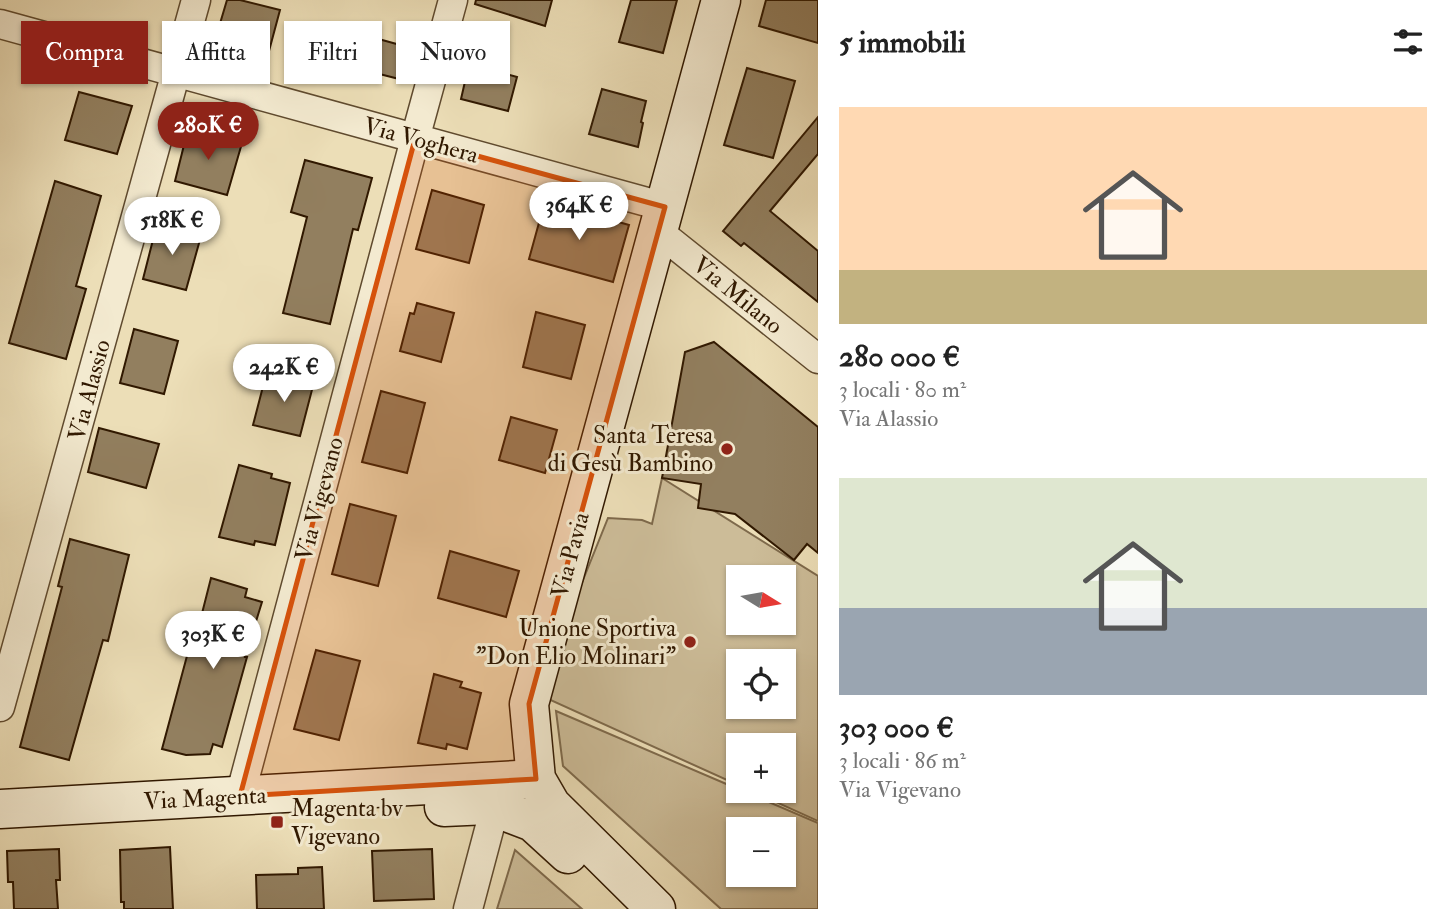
<!DOCTYPE html>
<html lang="it">
<head>
<meta charset="utf-8">
<style>
  :root { --surface:#fff; --page:#f6f6f6; --text:#222; --muted:#767676; --accent:#8f2418 }
  body { margin:0; font-family:"IM FELL Double Pica",serif; background:var(--page); color:var(--text); height:100vh; display:flex; flex-direction:column; font-size:26px; white-space:nowrap }
  * { box-sizing:border-box; margin:0 }
  p { font-size:23px; color:var(--muted) }
  .icon { flex:none; width:38px; height:38px; fill:none; stroke:currentColor; stroke-width:2; stroke-linecap:round; stroke-linejoin:round }
  .map { position:relative; flex:1; overflow:hidden }
  .sheet { display:flex; flex-direction:column; background:var(--surface); width:630px }
  .sheet>* { flex:none }
  .guide { position:absolute; left:21px; top:21px; width:665px; height:63px; display:flex; gap:14px }
  .needle { width:46px; rotate:101deg }
  .controls { position:absolute; left:726px; top:565px; display:grid; gap:14px }
  .controls a { display:grid; place-items:center; width:70px; height:70px; border-radius:0px; background:var(--surface); box-shadow:0 2px 5px #0004; font-size:35px }
  .price { position:absolute; translate:-50% -60px; padding:0 16px; border-radius:24px; background:#fff; color:#222; font-size:23px; line-height:46px; filter:drop-shadow(0 2px 4px #0008) }
  .price::after { content:''; position:absolute; left:50%; top:42px; width:21px; height:16px; margin-left:-10px; background:inherit; clip-path:polygon(0 0,100% 0,50% 100%) }
  .price.selected { background:var(--accent); color:#fff }
  ul { padding:0; list-style:none }
  li { display:grid; align-content:center; gap:14px; height:371px; padding:0 21px }
  li span { display:grid; place-items:center; height:217px; border-radius:0px; color:#555 }
  li>.icon { margin-inline-start:auto }
  span .icon { width:126px; height:126px; fill:#fffc; stroke-width:1 }
  li b { font-size:30px }
  h2 { display:flex; justify-content:space-between; align-items:center; height:84px; padding:0 21px; font-size:30px }
  .pill { padding:0 24px; border-radius:0px; background:var(--surface); box-shadow:0 2px 5px #0004; font-size:24px; line-height:63px }
  .pill.selected { background:var(--accent); color:#fff }
  main { display:flex; flex:1; min-height:0 }
  .map>svg:first-child { display:block }
  .green { fill:#ccbc98; stroke:#7e6a4c; stroke-width:2; fill-rule:evenodd }
  .building { fill:#927f5f; stroke:#301800; stroke-width:2 }
  .lines { fill:none; stroke-linecap:round; stroke-linejoin:round }
  .street-casing { stroke:#5f4a2e; stroke-width:31 }
  .secondary-casing { stroke:#301800; stroke-width:41 }
  .street { stroke:#f3ead0; stroke-width:28 }
  .secondary { stroke:#f3ead0; stroke-width:38 }
  .marked { fill:#d6520b; fill-opacity:0.2; stroke:#d6520b; stroke-width:5; stroke-linejoin:round }
  .poi-dot { fill:#8f2418; stroke:#f3ead0; stroke-width:2.5 }
  .labels { text-anchor:middle; stroke-width:6; stroke-linejoin:round; paint-order:stroke }
  .street-label { font-size:24px; fill:#301800; stroke:#f3ead0 }
  .poi-label { font-size:24px; fill:#301800; stroke:#f3ead0; text-anchor:end }
</style>
</head>
<body>
<main>
<div class="map">
<svg width="818" height="909" viewBox="0 0 818 909">
  <rect width="100%" height="100%" fill="#ecdeb7"/>
  <filter id="stains"><feTurbulence type="fractalNoise" baseFrequency=".00286" numOctaves="4"/><feColorMatrix values="0 0 0 0 .2 0 0 0 0 .09 0 0 0 0 .02 0 0 0 .5 -.17"/></filter>
  <radialGradient id="worn" r=".72"><stop offset=".6" stop-color="#630" stop-opacity="0"/><stop offset="1" stop-color="#630" stop-opacity=".3"/></radialGradient>
  <!-- green -->
  <g class="green">
    <path d="M 662,478 L 818,576 L 818,821 L 752,791 L 784,791 L 784,746 L 738,746 L 738,785 L 546,698 L 571,610 L 608,518 L 642,520 L 652,524 ZM 738,578 L 784,578 L 784,623 L 738,623 ZM 738,662 L 784,662 L 784,707 L 738,707 Z"/>
    <path d="M 556,711 L 738,789 L 738,791 L 743,791 L 818,823 L 818,909 L 721,909 L 563,766 ZM 738,830 L 784,830 L 784,875 L 738,875 Z"/>
    <path d="M 515,850 L 582,909 L 497,909 Z"/>
  </g>
  <!-- building -->
  <g class="building">
    <path d="M 227,0 L 240,0 L 280,10 L 269,51 L 216,37 Z"/>
    <path d="M 476,0 L 552,0 L 545,26 L 475,4 Z"/>
    <path d="M 631,0 L 677,0 L 663,53 L 619,42 Z"/>
    <path d="M 766,0 L 818,0 L 818,43 L 759,26 Z"/>
    <path d="M 357,33 L 411,48 L 403,80 L 348,66 Z"/>
    <path d="M 469,64 L 517,77 L 508,111 L 461,99 Z"/>
    <path d="M 747,68 L 795,81 L 773,158 L 724,145 Z"/>
    <path d="M 602,89 L 646,101 L 641,122 L 643,123 L 638,147 L 589,134 Z"/>
    <path d="M 79,92 L 132,106 L 117,154 L 65,140 Z"/>
    <path d="M 818,117 L 818,154 L 770,211 L 818,251 L 818,302 L 744,243 L 741,246 L 723,231 Z"/>
    <path d="M 188,129 L 242,143 L 227,195 L 175,181 Z"/>
    <path d="M 305,160 L 372,178 L 358,230 L 353,229 L 330,324 L 283,313 L 307,217 L 291,212 Z"/>
    <path d="M 55,181 L 101,196 L 76,286 L 86,289 L 66,359 L 9,343 Z"/>
    <path d="M 432,190 L 484,205 L 469,263 L 416,249 Z"/>
    <path d="M 545,201 L 629,225 L 613,282 L 529,259 Z"/>
    <path d="M 157,224 L 201,236 L 186,290 L 143,279 Z"/>
    <path d="M 417,303 L 454,313 L 441,362 L 400,351 L 410,313 L 414,314 Z"/>
    <path d="M 536,312 L 585,325 L 571,379 L 523,367 Z"/>
    <path d="M 134,329 L 178,341 L 164,394 L 120,383 Z"/>
    <path d="M 714,342 L 818,427 L 818,553 L 807,544 L 794,560 L 735,514 L 698,508 L 701,484 L 662,478 L 685,352 Z"/>
    <path d="M 267,371 L 314,382 L 300,436 L 253,425 Z"/>
    <path d="M 381,391 L 425,403 L 407,473 L 362,462 Z"/>
    <path d="M 511,417 L 557,430 L 545,473 L 499,460 Z"/>
    <path d="M 99,428 L 159,444 L 146,488 L 88,472 Z"/>
    <path d="M 239,465 L 272,474 L 271,478 L 290,483 L 275,545 L 255,541 L 254,545 L 219,537 Z"/>
    <path d="M 350,504 L 396,516 L 378,586 L 332,574 Z"/>
    <path d="M 70,539 L 129,555 L 108,641 L 103,640 L 69,760 L 20,747 L 62,587 L 58,586 Z"/>
    <path d="M 450,551 L 519,571 L 506,617 L 438,598 Z"/>
    <path d="M 211,578 L 247,589 L 245,597 L 262,602 L 245,657 L 247,657 L 222,747 L 213,744 L 210,754 L 186,755 L 162,749 L 191,641 L 195,641 Z"/>
    <path d="M 316,650 L 360,661 L 339,740 L 294,729 Z"/>
    <path d="M 434,674 L 462,682 L 460,687 L 481,693 L 467,749 L 447,744 L 446,749 L 418,743 Z"/>
    <path d="M 170,847 L 173,909 L 124,909 L 124,902 L 121,902 L 120,850 Z"/>
    <path d="M 59,849 L 60,880 L 56,880 L 58,909 L 14,909 L 13,882 L 8,882 L 7,851 Z"/>
    <path d="M 432,849 L 434,899 L 374,901 L 372,851 Z"/>
    <path d="M 322,867 L 324,909 L 257,909 L 256,875 L 298,874 L 298,868 Z"/>
  </g>
  <g class="lines">
    <!-- street casing -->
    <g class="street-casing">
      <g id="street">
        <path d="M 0,24 L 665,207"/>
        <path d="M 659,232 L 818,359"/>
        <path d="M 0,707 L 196,0"/>
        <path d="M 240,796 L 415,139 L 453,0"/>
        <path d="M 468,909 L 490,826"/>
      </g>
    </g>
    <!-- secondary casing -->
    <g class="secondary-casing">
      <g id="secondary">
        <path d="M 444,807 L 488,805 L 533,822 L 568,854"/>
        <path d="M 0,809 L 536,779"/>
        <path d="M 656,909 L 551,805 L 536,779 L 529,704 L 721,0"/>
      </g>
    </g>
    <!-- street -->
    <use href="#street" class="street"/>
    <!-- secondary -->
    <use href="#secondary" class="secondary"/>
  </g>
  <!-- marked area -->
  <path class="marked" d="M 415,139 L 665,207 L 529,704 L 536,779 L 240,796 Z"/>
  <!-- markers -->
  <g class="poi-dot">
    <circle cx="727" cy="449" r="7"/>
    <circle cx="690" cy="642" r="7"/>
    <rect x="270" y="815" width="14" height="14" rx="3.5"/>
  </g>
  <g class="labels">
    <!-- street labels -->
    <g class="street-label">
      <text transform="translate(421 140) rotate(15)" y="8">Via Voghera</text>
      <text transform="translate(738 295) rotate(39)" y="8">Via Milano</text>
      <text transform="translate(89 390) rotate(-75)" y="8">Via Alassio</text>
      <text transform="translate(319 499) rotate(-75)" y="8">Via Vigevano</text>
      <text transform="translate(570 555) rotate(-75)" y="8">Via Pavia</text>
      <text transform="translate(205 798) rotate(-3)" y="8">Via Magenta</text>
    </g>
    <!-- poi labels -->
    <g class="poi-label">
      <text x="713" y="443">Santa Teresa<tspan x="713" dy="28">di Gesù Bambino</tspan></text>
      <text x="676" y="636">Unione Sportiva<tspan x="676" dy="28">"Don Elio Molinari"</tspan></text>
      <text x="291" y="816" text-anchor="start">Magenta bv<tspan x="291" dy="28">Vigevano</tspan></text>
    </g>
  </g>
  <rect width="100%" height="100%" filter="url(#stains)"/>
  <rect width="100%" height="100%" fill="url(#worn)"/>
</svg>
<div class="controls">
<a><svg class="needle" viewBox="-14 -14 28 28"><path d="M0-13l5 13h-10z" fill="#e53935"/><path d="M0 13l5-13h-10z" fill="#767676"/></svg></a>
<a><svg class="icon" aria-label="locate" viewBox="0 0 24 24"><circle cx="12" cy="12" r="6"/><path d="M12 2v4M12 18v4M2 12h4M18 12h4"/></svg></a>
<a>+</a>
<a>−</a>
</div>
<b class="price selected" style="left:208px;top:162px">280K €</b>
<b class="price" style="left:579px;top:242px">364K €</b>
<b class="price" style="left:172px;top:257px">518K €</b>
<b class="price" style="left:284px;top:404px">242K €</b>
<b class="price" style="left:213px;top:671px">303K €</b>
<div class="guide">
<a class="pill selected">Compra</a>
<a class="pill">Affitta</a>
<a class="pill">Filtri</a>
<a class="pill">Nuovo</a>
</div>
</div>
<section class="sheet">
<h2>5 immobili<svg class="icon" aria-label="filters" viewBox="0 0 24 24"><path d="M4 7h16M4 17h16"/><circle cx="9" cy="7" r="2"/><circle cx="15" cy="17" r="2"/></svg></h2>
<ul>
<li><span style="background:linear-gradient(#ffd9b3 75%,#c2b280 0)"><svg class="icon" aria-label="home" viewBox="0 0 24 24"><path d="M3 11l9-7 9 7M6 9v11h12V9"/></svg></span><div><b>280 000 €</b><p>3 locali · 80 m²</p><p>Via Alassio</p></div></li>
<li><span style="background:linear-gradient(#dfe7d0 60%,#9aa5b1 0)"><svg class="icon" aria-label="home" viewBox="0 0 24 24"><path d="M3 11l9-7 9 7M6 9v11h12V9"/></svg></span><div><b>303 000 €</b><p>3 locali · 86 m²</p><p>Via Vigevano</p></div></li>
</ul>
</section>
</main>
</body>
</html>
